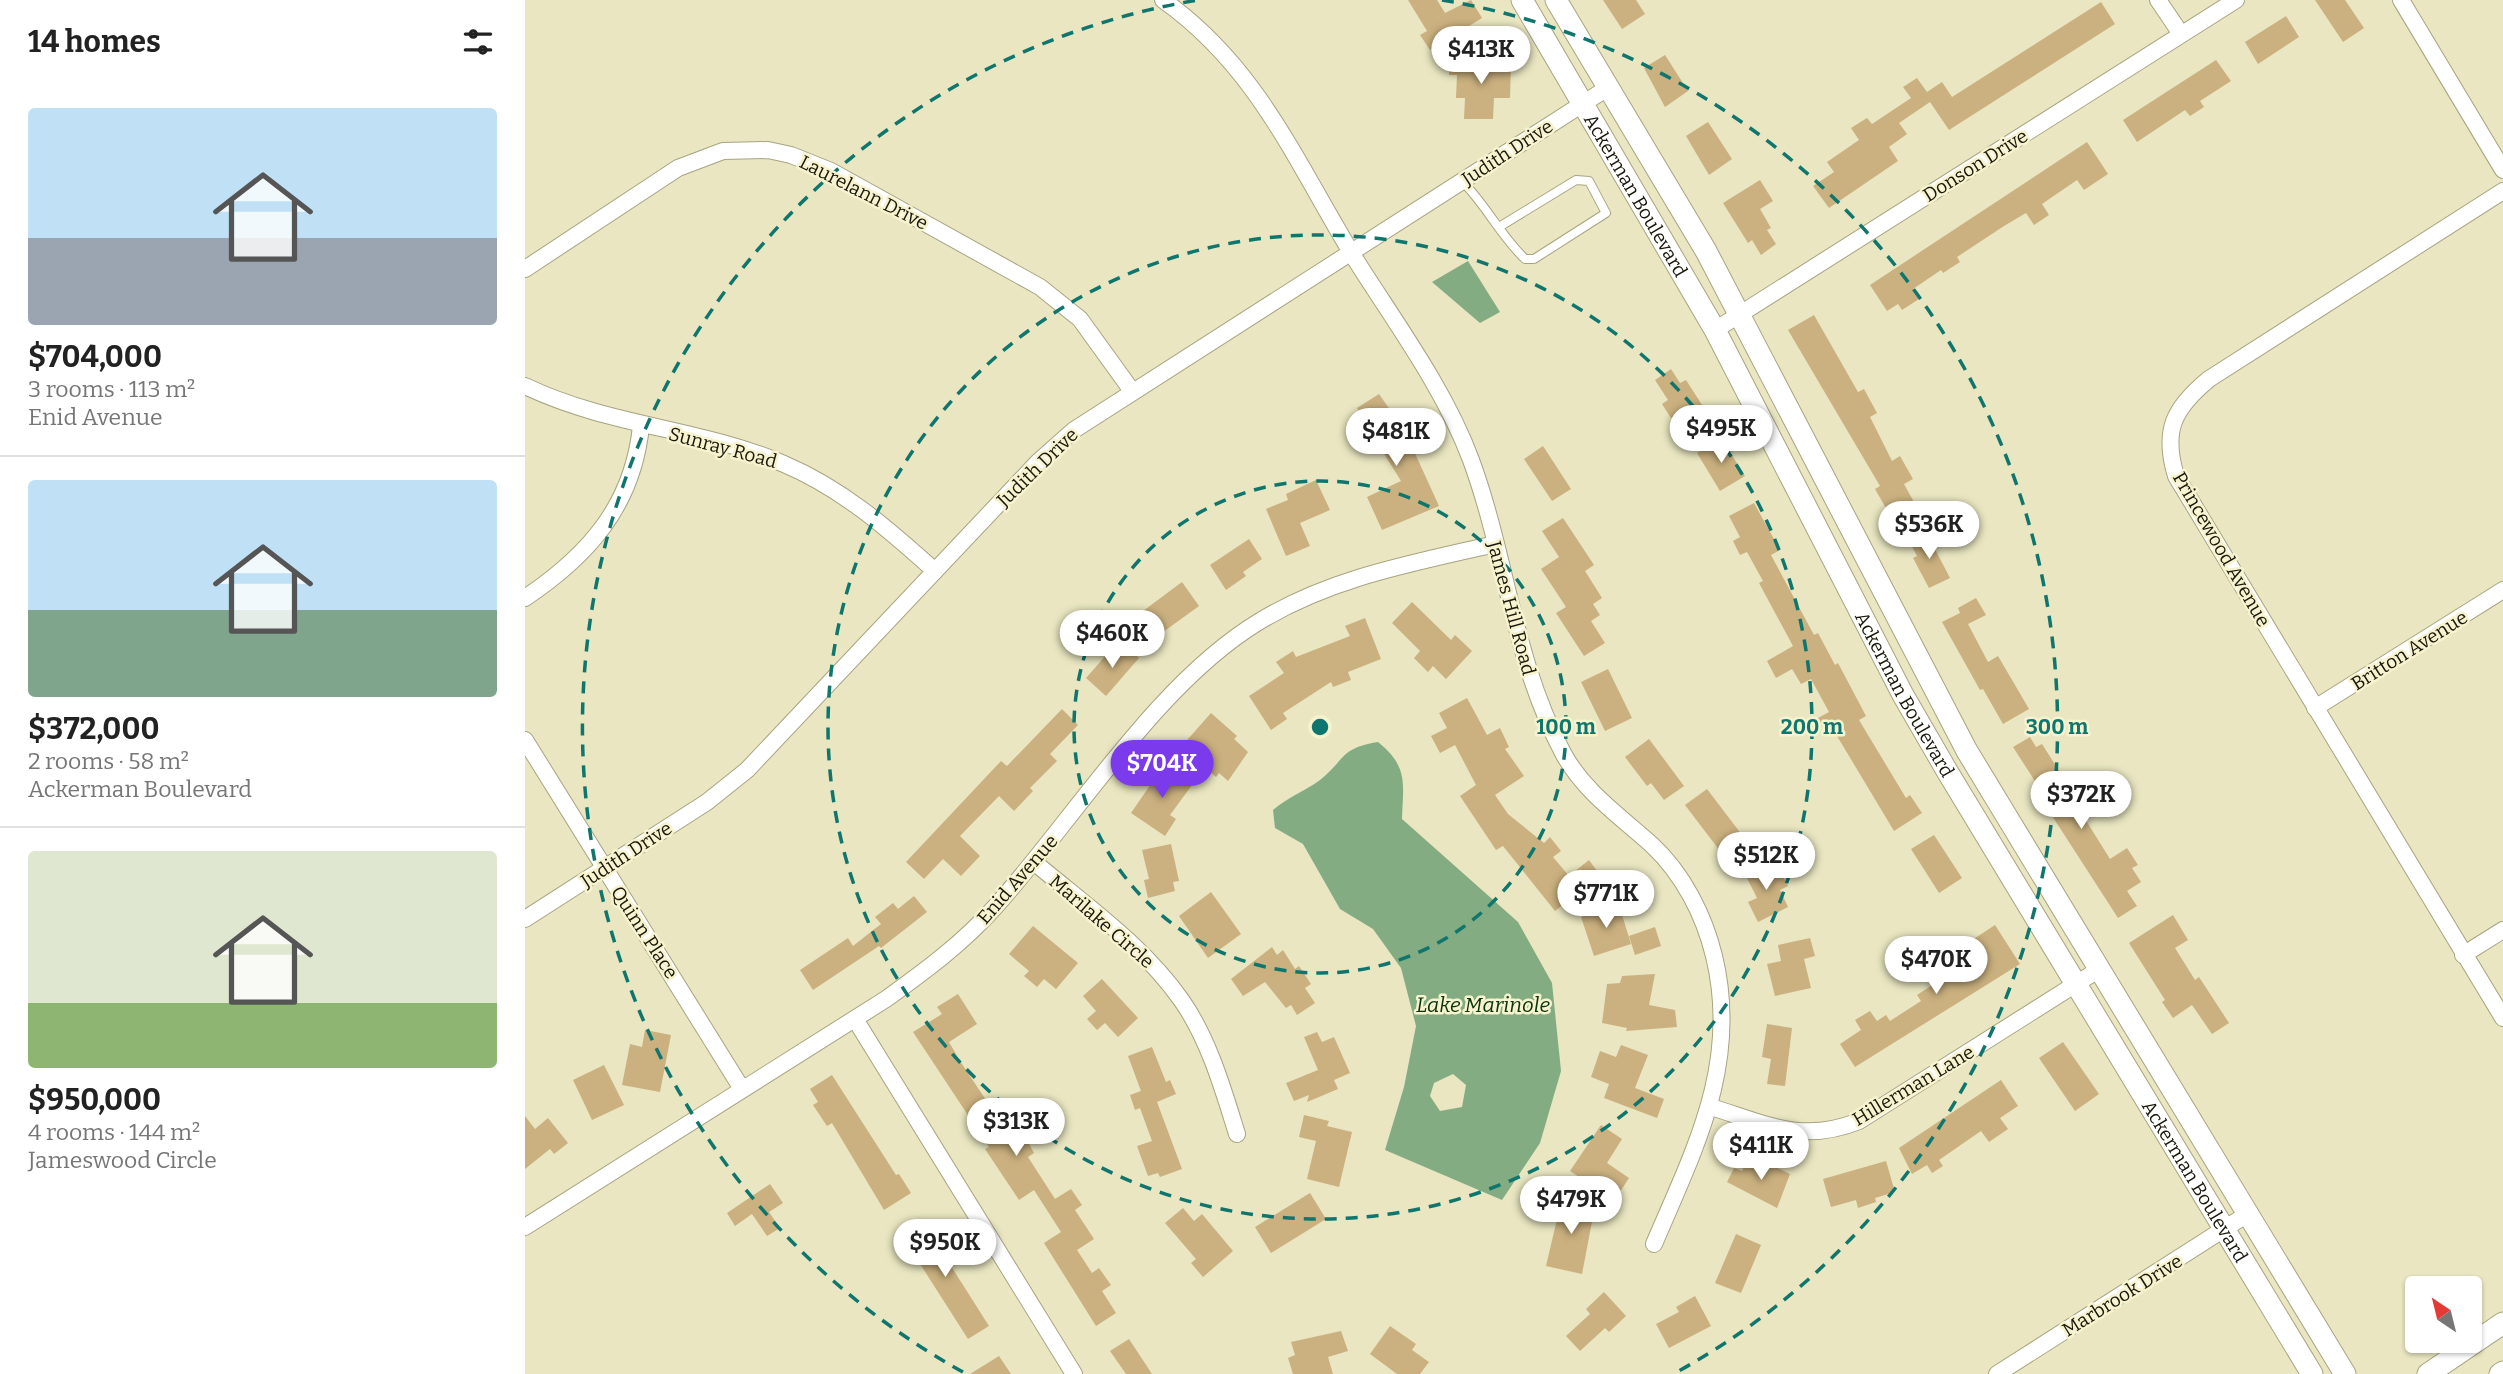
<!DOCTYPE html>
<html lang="en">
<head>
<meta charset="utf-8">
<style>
  :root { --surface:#fff; --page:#f2f2f2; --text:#222; --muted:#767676; --line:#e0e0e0; --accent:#7c3aed }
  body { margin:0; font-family:Bitter,serif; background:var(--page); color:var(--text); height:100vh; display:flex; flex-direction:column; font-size:26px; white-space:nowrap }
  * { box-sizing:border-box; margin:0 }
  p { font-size:23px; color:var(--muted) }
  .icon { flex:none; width:38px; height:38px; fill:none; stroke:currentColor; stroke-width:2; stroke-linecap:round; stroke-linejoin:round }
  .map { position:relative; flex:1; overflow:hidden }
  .sheet { display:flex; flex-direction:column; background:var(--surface); width:525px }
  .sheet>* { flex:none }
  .needle { width:46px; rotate:325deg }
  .buttons { position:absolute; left:1880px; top:1276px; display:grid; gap:14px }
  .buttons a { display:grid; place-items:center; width:77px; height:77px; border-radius:7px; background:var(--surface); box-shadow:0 2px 5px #0004; font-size:35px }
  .price { position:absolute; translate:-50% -60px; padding:0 16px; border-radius:24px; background:#fff; color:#222; font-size:23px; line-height:46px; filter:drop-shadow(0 2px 4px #0008) }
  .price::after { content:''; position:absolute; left:50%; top:42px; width:21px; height:16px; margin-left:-10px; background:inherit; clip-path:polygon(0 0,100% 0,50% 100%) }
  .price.on { background:var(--accent); color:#fff }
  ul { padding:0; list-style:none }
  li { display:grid; align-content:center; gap:14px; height:371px; padding:0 28px }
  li+li { border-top:2px solid var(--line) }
  li span { display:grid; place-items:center; height:217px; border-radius:7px; color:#555 }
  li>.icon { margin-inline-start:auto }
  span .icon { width:126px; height:126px; fill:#fffc; stroke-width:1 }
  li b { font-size:30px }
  h2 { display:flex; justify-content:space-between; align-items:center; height:84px; padding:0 28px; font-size:30px }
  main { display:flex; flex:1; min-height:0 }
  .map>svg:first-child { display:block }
  .water { fill:#84ac83; fill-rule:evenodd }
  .building { fill:#cbb17f }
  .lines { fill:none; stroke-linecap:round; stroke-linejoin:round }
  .lane-casing { stroke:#a7a481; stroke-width:10 }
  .street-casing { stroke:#a7a481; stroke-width:18 }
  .secondary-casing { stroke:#a7a481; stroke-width:23 }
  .lane { stroke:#fff; stroke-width:8 }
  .street { stroke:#fff; stroke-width:16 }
  .secondary { stroke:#fff; stroke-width:21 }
  .ring { fill:none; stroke:#0f766e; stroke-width:3.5; stroke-dasharray:12 9 }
  .labels { text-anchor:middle; stroke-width:5; stroke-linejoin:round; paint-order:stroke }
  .street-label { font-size:19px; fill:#18170a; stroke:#f6f3ce }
  .water-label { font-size:21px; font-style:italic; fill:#09350c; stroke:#f6f3ce }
  .centre { fill:#0f766e; stroke:#f6f3ce; stroke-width:3.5 }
  .ring-label { font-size:21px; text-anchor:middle; font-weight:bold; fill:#0f766e; stroke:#f6f3ce; stroke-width:5; stroke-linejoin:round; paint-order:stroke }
</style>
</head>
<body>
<main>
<section class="sheet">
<h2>14 homes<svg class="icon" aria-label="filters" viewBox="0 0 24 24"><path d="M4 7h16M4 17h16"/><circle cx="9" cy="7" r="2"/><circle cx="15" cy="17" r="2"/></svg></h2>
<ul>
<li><span style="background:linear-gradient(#bfe0f5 60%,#9aa5b1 0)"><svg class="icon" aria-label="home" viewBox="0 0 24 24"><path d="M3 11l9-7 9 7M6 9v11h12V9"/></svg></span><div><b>$704,000</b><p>3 rooms · 113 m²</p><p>Enid Avenue</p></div></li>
<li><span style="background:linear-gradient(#bfe0f5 60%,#7fa58c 0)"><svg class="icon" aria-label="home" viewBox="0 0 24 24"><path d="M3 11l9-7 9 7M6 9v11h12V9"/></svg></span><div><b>$372,000</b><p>2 rooms · 58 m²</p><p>Ackerman Boulevard</p></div></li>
<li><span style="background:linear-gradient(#dfe7d0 70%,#8fb573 0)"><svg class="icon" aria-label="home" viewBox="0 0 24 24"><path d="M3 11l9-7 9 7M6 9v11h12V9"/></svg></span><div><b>$950,000</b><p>4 rooms · 144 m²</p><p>Jameswood Circle</p></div></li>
</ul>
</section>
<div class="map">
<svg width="1978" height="1374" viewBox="0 0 1978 1374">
  <rect width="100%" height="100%" fill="#e9e6c1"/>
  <!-- water -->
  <g class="water">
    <path d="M 943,261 L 975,312 L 955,323 L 907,282 Z"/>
    <path d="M 853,742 C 884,767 878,784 877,819 L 993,922 L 1027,983 L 1036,1071 L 1015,1143 L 977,1200 L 860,1150 L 879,1087 L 891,1026 L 876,968 L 848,929 L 815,909 L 778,844 L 750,828 L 748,810 C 763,797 780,791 795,780 C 821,759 815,748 853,742 ZM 928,1074 L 941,1085 L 937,1107 L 915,1111 L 905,1096 L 909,1083 Z"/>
  </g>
  <!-- building -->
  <g class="building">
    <path d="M 883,0 L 912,0 L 920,13 L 946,0 L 957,18 L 905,50 L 895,35 L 902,31 Z"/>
    <path d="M 1078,0 L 1111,0 L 1120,14 L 1097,29 Z"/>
    <path d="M 1790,0 L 1820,0 L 1839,28 L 1818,42 Z"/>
    <path d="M 1576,2 L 1590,24 L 1424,130 L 1405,102 L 1374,123 L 1382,134 L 1364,147 L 1373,161 L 1304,208 L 1288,186 L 1309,172 L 1302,162 L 1334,140 L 1326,128 L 1342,118 L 1347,124 L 1386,98 L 1378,87 L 1392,78 L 1402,92 L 1417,82 L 1427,97 Z"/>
    <path d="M 1761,16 L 1774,37 L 1733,64 L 1720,42 Z"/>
    <path d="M 1140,55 L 1163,91 L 1140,107 L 1119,68 Z"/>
    <path d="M 1691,60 L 1706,81 L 1675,101 L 1679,107 L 1665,116 L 1660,110 L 1612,142 L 1598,120 Z"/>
    <path d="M 924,61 L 986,63 L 985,98 L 969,98 L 968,119 L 939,119 L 940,98 L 931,98 L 932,75 L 924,75 Z"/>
    <path d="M 1183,122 L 1207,159 L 1184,175 L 1161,136 Z"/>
    <path d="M 1562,142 L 1583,174 L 1559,190 L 1552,180 L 1517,204 L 1524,215 L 1509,225 L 1501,213 L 1479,226 L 1432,257 L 1435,262 L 1418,273 L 1416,270 L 1388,289 L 1394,299 L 1377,310 L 1373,304 L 1362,311 L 1345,285 Z"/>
    <path d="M 1235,180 L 1248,201 L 1235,209 L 1246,228 L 1242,230 L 1251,244 L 1236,255 L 1227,240 L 1223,243 L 1198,203 Z"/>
    <path d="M 1289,315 L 1333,392 L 1339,389 L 1352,413 L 1345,417 L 1367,461 L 1375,456 L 1388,479 L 1379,484 L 1390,504 L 1366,517 L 1350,489 L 1355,486 L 1263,330 Z"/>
    <path d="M 1146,369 L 1155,383 L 1161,380 L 1179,408 L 1159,421 L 1154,413 L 1146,418 L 1137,404 L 1143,400 L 1130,380 Z"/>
    <path d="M 854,394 L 891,447 L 888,449 L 914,506 L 857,530 L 842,497 L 876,481 L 850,439 L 844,443 L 836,431 L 844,426 L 832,408 Z"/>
    <path d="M 1196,438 L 1220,476 L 1195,491 L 1172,453 Z"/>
    <path d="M 1018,446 L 1046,489 L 1027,501 L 999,459 Z"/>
    <path d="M 791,480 L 805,510 L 775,523 L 785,546 L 761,556 L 741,509 L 763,500 L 761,494 Z"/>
    <path d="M 1229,503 L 1255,550 L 1246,555 L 1289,635 L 1293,633 L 1310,665 L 1313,663 L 1341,716 L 1334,720 L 1381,798 L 1385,795 L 1397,813 L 1369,831 L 1309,731 L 1302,735 L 1293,718 L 1304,712 L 1286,679 L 1276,684 L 1267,669 L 1251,678 L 1242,661 L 1268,646 L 1234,583 L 1238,581 L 1222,552 L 1215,555 L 1208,541 L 1215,537 L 1204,516 Z"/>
    <path d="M 1038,518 L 1069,565 L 1060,571 L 1077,598 L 1068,604 L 1075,615 L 1066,621 L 1080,643 L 1059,656 L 1031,613 L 1041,607 L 1016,569 L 1034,557 L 1017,531 Z"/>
    <path d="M 1401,532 L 1425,578 L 1404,588 L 1388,558 L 1392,556 L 1384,541 Z"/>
    <path d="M 724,539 L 737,559 L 718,572 L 721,576 L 701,590 L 685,565 Z"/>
    <path d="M 657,582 L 674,606 L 627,640 L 610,617 Z"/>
    <path d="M 1451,598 L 1461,615 L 1443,624 L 1463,662 L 1473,656 L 1504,709 L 1478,724 L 1458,689 L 1455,690 L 1417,622 L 1435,613 L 1433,608 Z"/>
    <path d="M 887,602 L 926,640 L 930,635 L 947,651 L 921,679 L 908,666 L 903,672 L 889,658 L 895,651 L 867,623 Z"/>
    <path d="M 840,618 L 856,659 L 823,672 L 826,680 L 808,687 L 806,682 L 758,713 L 762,719 L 746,730 L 724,696 L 759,673 L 751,662 L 768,651 L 771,657 L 825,636 L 820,626 Z"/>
    <path d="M 598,644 L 614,658 L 581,696 L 561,678 L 583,653 L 588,657 Z"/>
    <path d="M 1083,669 L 1107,718 L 1080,731 L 1056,682 Z"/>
    <path d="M 942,698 L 962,735 L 975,728 L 984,747 L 980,749 L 999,776 L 970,795 L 983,814 L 1019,843 L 1025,837 L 1036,851 L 1028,857 L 1044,876 L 1064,860 L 1075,875 L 1030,911 L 978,846 L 971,850 L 935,796 L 951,785 L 930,745 L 915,753 L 906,736 L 922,728 L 914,713 Z"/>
    <path d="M 537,709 L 553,725 L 525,754 L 532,761 L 505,788 L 508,791 L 489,811 L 474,796 L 435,836 L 455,856 L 436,876 L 418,859 L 399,879 L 381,862 L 476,761 L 482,766 Z"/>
    <path d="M 686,713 L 712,736 L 709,739 L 723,752 L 703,781 L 694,773 L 691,777 L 656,747 Z"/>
    <path d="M 1505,737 L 1511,747 L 1517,744 L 1538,777 L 1535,779 L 1585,859 L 1602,848 L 1613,865 L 1607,868 L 1616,882 L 1602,891 L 1612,906 L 1593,918 L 1522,808 L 1526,806 L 1488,747 Z"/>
    <path d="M 1124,739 L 1159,786 L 1139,800 L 1126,783 L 1122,786 L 1100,757 Z"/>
    <path d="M 639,765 L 667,785 L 645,815 L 651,819 L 640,836 L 606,813 Z"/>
    <path d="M 1182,789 L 1217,835 L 1195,851 L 1160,805 Z"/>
    <path d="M 1409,835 L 1437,878 L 1414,893 L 1386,849 Z"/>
    <path d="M 646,844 L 654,881 L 648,882 L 650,891 L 623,898 L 619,880 L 624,879 L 617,850 Z"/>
    <path d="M 1237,864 L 1244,877 L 1255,871 L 1263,886 L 1255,890 L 1263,907 L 1233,922 L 1223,902 L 1232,898 L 1219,872 Z"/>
    <path d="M 686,892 L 716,934 L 683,958 L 654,916 Z"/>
    <path d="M 389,896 L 402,912 L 356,948 L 354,946 L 288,990 L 275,970 L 323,938 L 328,946 L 356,924 L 350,917 L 368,903 L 373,909 Z"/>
    <path d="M 1094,905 L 1106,944 L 1069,956 L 1056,917 Z"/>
    <path d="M 1648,915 L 1663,940 L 1650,948 L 1670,980 L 1674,977 L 1704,1023 L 1687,1034 L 1667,1005 L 1648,1018 L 1637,1002 L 1640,1000 L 1604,943 Z"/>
    <path d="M 1470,925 L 1495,964 L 1330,1067 L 1315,1044 L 1336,1030 L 1330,1020 L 1345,1011 L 1352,1021 L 1361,1015 L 1365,1021 L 1396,1001 L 1392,995 L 1441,963 L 1432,950 Z"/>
    <path d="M 508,926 L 553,963 L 531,989 L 519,979 L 512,987 L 499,976 L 504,971 L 484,954 Z"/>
    <path d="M 1130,927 L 1136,946 L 1110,955 L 1104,936 Z"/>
    <path d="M 1285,938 L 1290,956 L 1279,959 L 1286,988 L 1250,996 L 1242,964 L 1256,961 L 1253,945 Z"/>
    <path d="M 747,947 L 752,955 L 758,950 L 770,969 L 774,966 L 786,984 L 780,988 L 790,1003 L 772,1015 L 766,1005 L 761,1008 L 740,982 L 718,996 L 706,979 Z"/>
    <path d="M 1130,974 L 1124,1005 L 1150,1010 L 1152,1027 L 1101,1031 L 1102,1028 L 1077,1023 L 1082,984 L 1095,983 L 1097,976 Z"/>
    <path d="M 577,979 L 613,1018 L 593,1037 L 580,1023 L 572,1030 L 562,1019 L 571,1011 L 558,996 Z"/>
    <path d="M 433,994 L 452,1024 L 424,1042 L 435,1061 L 467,1109 L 475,1104 L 484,1119 L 480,1121 L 496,1146 L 503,1142 L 509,1153 L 503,1157 L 530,1199 L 546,1189 L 557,1205 L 550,1210 L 569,1239 L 552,1250 L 567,1273 L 574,1268 L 586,1285 L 577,1291 L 591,1313 L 571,1326 L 519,1243 L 536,1232 L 509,1190 L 494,1200 L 460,1149 L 464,1147 L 388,1032 L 417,1014 L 412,1007 Z"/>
    <path d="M 1242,1024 L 1267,1028 L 1260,1086 L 1242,1084 L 1246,1059 L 1237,1057 Z"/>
    <path d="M 120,1030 L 146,1035 L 135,1092 L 97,1085 L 105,1044 L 117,1047 Z"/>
    <path d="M 792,1032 L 797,1042 L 809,1037 L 825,1073 L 809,1080 L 813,1089 L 782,1102 L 784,1095 L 769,1101 L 761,1083 L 793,1070 L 779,1037 Z"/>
    <path d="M 1538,1042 L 1574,1094 L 1550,1111 L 1514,1058 Z"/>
    <path d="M 1096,1045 L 1123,1055 L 1110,1088 L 1139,1099 L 1132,1118 L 1079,1098 L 1084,1084 L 1066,1077 L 1075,1051 L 1091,1057 Z"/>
    <path d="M 627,1047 L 641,1082 L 645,1080 L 651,1094 L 632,1102 L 657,1169 L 635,1177 L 633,1173 L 623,1176 L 612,1146 L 627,1141 L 615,1108 L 610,1110 L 605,1095 L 616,1091 L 603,1056 Z"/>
    <path d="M 79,1065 L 99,1105 L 67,1120 L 48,1080 Z"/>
    <path d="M 307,1075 L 371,1175 L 374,1174 L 386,1193 L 359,1210 L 307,1123 L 302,1126 L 288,1105 L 293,1102 L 285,1089 Z"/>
    <path d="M 1476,1080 L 1493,1106 L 1475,1118 L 1483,1129 L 1464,1142 L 1456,1131 L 1414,1160 L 1418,1166 L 1407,1173 L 1402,1165 L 1387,1174 L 1374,1148 Z"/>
    <path d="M 779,1115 L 804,1121 L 802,1126 L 827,1132 L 814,1187 L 782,1179 L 791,1141 L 774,1137 Z"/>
    <path d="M 0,1116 L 10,1129 L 23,1118 L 43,1143 L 29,1154 L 25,1149 L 0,1169 Z"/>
    <path d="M 1076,1125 L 1097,1139 L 1082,1163 L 1104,1178 L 1093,1195 L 1075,1183 L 1074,1190 L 1045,1171 Z"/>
    <path d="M 1222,1160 L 1244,1170 L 1246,1165 L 1265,1174 L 1252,1208 L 1202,1182 L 1209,1168 L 1217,1171 Z"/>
    <path d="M 1361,1161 L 1370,1192 L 1350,1198 L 1351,1202 L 1333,1208 L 1331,1200 L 1306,1207 L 1298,1179 Z"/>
    <path d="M 245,1184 L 258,1203 L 244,1212 L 255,1228 L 242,1236 L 227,1214 L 210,1226 L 202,1213 Z"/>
    <path d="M 785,1193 L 801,1219 L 746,1253 L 730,1227 Z"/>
    <path d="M 1037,1198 L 1070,1206 L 1057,1274 L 1021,1266 Z"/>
    <path d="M 658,1208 L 669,1221 L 677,1214 L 708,1251 L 678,1277 L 666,1263 L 671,1259 L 640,1223 Z"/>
    <path d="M 397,1221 L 406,1235 L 409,1233 L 427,1261 L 424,1263 L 464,1326 L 443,1339 L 376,1234 Z"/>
    <path d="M 1211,1234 L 1236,1245 L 1216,1293 L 1190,1283 Z"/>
    <path d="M 1079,1292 L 1101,1316 L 1084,1332 L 1080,1328 L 1055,1351 L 1041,1336 L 1065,1314 L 1061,1309 Z"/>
    <path d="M 1170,1296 L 1186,1326 L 1144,1348 L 1131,1324 L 1154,1312 L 1151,1307 Z"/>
    <path d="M 865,1326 L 891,1344 L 887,1350 L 904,1362 L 895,1374 L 872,1374 L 845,1354 Z"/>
    <path d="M 816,1331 L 823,1351 L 803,1357 L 808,1374 L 768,1374 L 763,1358 L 770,1355 L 766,1342 Z"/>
    <path d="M 604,1339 L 627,1374 L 601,1374 L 585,1351 Z"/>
    <path d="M 474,1356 L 486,1374 L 445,1374 Z"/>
  </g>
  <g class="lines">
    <!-- lane casing -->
    <g class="lane-casing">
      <path id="lane" d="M 937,181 C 961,205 975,235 1000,259 L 1009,259 L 1081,213 L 1064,181 L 1051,180 L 974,227"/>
    </g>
    <!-- street casing -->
    <g class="street-casing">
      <g id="street">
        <path d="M 638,0 C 734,68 772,165 832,262 C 872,325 920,390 946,460 C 982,558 988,659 1038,753 C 1059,792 1095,816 1127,845 C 1158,874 1179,915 1189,956 C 1215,1063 1170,1148 1129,1244"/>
        <path d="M 1633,0 L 1656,34"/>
        <path d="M 1876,0 L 1978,170"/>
        <path d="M 1978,191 L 1684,379 C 1649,408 1637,430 1651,476 L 1978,1018"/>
        <path d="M 0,269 L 153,168 L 198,151 L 243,150 L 266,155 L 306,171 L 515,287 L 555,319 L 607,391"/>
        <path d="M 1190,330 L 1711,0"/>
        <path d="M 0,386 C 86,427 176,428 259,464 C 318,489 363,529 410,571"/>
        <path d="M 0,598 C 64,555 108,505 116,426"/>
        <path d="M 1790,708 L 1978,590"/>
        <path d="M 0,740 L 217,1089"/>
        <path d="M 509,862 C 560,905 618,945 657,1001 C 684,1040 698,1089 712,1134"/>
        <path d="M 0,919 L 182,802 L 222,770 L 513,462 L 549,430 L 1084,87"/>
        <path d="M 1938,955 L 1978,930"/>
        <path d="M 330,1019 L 549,1374"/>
        <path d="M 1186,1107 C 1241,1124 1277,1144 1334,1121 L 1573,970"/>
        <path d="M 0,1227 L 361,999 C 400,971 438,943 470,907 C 551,817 632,683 735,621 C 808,577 889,563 970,544"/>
        <path d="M 1472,1374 L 1721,1215"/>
      </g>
    </g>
    <!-- secondary casing -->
    <g class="secondary-casing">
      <g id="secondary">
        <path id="s1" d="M 997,0 L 1190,330 L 1378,695 L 1422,771 L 1787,1374"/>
        <path d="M 1031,0 L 1181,251 L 1442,751 L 1820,1374"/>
        <path d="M 1903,1374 L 1978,1323"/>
        <path d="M 1975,1374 L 1978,1372"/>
      </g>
    </g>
    <!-- lane -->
    <use href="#lane" class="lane"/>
    <!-- street -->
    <use href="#street" class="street"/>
    <!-- secondary -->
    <use href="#secondary" class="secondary"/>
  </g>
  <!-- distance rings -->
  <g class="ring">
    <circle cx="795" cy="727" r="246"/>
    <circle cx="795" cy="727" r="492"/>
    <path d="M438 1372A737 737 0 0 1 673 0M917 0A737 737 0 0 1 1152 1372"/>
  </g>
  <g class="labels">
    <!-- street labels -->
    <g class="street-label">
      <text transform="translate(982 152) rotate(-33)" y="7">Judith Drive</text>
      <text transform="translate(1450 165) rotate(-32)" y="7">Donson Drive</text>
      <text transform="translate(339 192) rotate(27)" y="7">Laurelann Drive</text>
      <text dy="7" stroke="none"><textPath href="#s1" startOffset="226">Ackerman Boulevard</textPath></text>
      <text transform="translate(198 447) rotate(15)" y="7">Sunray Road</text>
      <text transform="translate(512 467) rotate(-44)" y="7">Judith Drive</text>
      <text transform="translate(1697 549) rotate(60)" y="7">Princewood Avenue</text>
      <text transform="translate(987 608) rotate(75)" y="7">James Hill Road</text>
      <text transform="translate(1884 650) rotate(-32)" y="7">Britton Avenue</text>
      <text dy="7" stroke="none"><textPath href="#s1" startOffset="793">Ackerman Boulevard</textPath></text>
      <text transform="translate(101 854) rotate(-33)" y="7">Judith Drive</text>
      <text transform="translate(492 879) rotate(-49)" y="7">Enid Avenue</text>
      <text transform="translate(577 921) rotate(41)" y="7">Marilake Circle</text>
      <text transform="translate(120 932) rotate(57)" y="7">Quinn Place</text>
      <text transform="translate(1388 1085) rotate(-31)" y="7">Hillerman Lane</text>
      <text dy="7" stroke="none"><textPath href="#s1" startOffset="1360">Ackerman Boulevard</textPath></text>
      <text transform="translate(1597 1295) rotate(-32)" y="7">Marbrook Drive</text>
    </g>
    <!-- water labels -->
    <g class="water-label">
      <text x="958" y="1012">Lake Marinole</text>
    </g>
  </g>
  <circle cx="795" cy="727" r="10" class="centre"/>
  <g class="ring-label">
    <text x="1041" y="734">100 m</text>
    <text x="1287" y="734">200 m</text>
    <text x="1532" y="734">300 m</text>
  </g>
</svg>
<div class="buttons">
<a><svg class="needle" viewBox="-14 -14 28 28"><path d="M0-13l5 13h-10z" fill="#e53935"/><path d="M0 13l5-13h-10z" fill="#767676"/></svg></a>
</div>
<b class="price" style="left:956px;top:86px">$413K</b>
<b class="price" style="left:1196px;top:465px">$495K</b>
<b class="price" style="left:871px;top:468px">$481K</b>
<b class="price" style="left:1404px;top:561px">$536K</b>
<b class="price" style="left:587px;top:670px">$460K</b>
<b class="price on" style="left:637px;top:800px">$704K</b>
<b class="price" style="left:1556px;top:831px">$372K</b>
<b class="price" style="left:1241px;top:892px">$512K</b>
<b class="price" style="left:1081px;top:930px">$771K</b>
<b class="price" style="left:1411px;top:996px">$470K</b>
<b class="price" style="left:491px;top:1158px">$313K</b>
<b class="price" style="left:1236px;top:1182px">$411K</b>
<b class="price" style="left:1046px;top:1236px">$479K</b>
<b class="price" style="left:420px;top:1279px">$950K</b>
</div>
</main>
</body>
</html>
